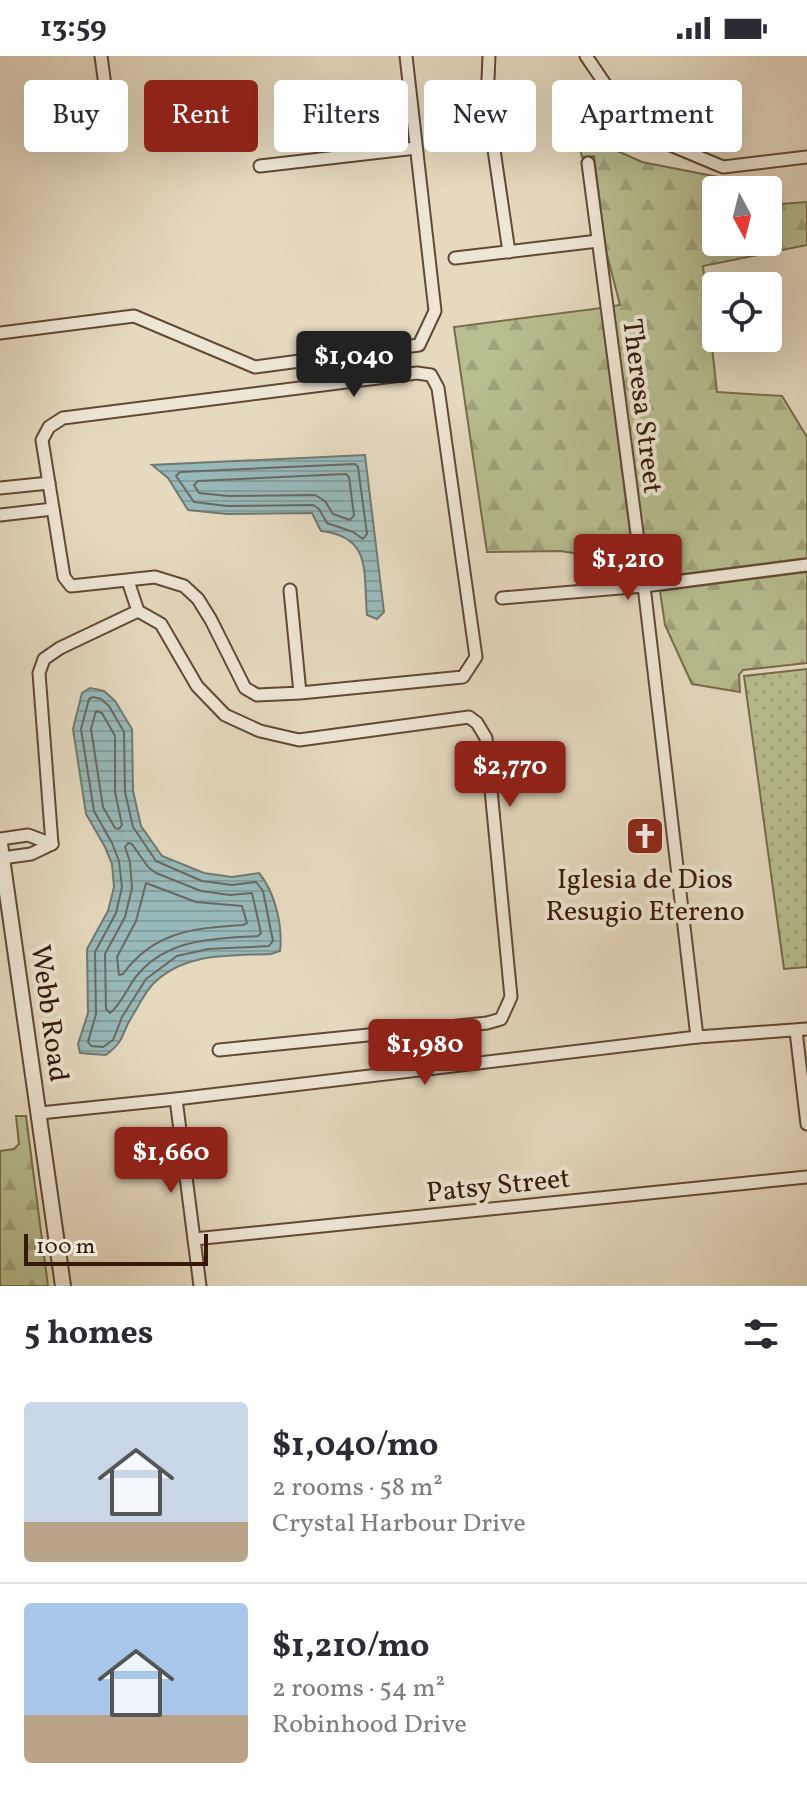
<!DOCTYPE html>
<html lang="en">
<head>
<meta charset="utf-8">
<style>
  :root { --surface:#fff; --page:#f2f2f3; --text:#2b2b33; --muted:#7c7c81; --line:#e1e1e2; --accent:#8f2418 }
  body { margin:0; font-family:Vollkorn,serif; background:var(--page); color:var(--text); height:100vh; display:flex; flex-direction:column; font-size:30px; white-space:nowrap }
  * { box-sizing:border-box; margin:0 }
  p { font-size:26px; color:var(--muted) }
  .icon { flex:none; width:44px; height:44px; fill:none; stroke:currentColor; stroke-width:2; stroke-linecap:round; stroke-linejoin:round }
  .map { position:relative; height:1230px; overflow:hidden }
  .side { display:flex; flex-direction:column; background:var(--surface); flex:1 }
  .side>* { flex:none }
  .top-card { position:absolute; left:24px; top:24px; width:760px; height:72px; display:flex; gap:16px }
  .needle { width:52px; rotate:173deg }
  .buttons { position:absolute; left:702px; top:120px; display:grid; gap:16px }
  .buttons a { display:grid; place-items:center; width:80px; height:80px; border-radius:8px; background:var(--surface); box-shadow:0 8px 32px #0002; font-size:40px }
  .scale { position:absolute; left:24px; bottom:20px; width:184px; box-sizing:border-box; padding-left:8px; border:4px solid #381906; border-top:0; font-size:22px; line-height:28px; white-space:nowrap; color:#381906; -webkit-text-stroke:6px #eee6d5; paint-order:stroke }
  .price { position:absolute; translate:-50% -68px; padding:0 18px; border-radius:8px; background:var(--accent); color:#fff; font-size:26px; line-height:52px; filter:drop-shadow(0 2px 4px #0008) }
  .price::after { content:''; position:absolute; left:50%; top:48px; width:24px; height:18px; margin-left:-12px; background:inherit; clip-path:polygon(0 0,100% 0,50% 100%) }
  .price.selected { background:#222; color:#fff }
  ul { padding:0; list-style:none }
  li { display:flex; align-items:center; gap:24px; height:200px; padding:0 24px }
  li+li { border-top:2px solid var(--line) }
  li span { display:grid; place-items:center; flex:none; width:224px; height:160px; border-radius:8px; color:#555 }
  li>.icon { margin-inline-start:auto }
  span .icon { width:96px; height:96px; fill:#fffc; stroke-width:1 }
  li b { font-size:34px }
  h2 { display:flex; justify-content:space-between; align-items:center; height:96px; padding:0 24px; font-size:34px }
  .pill { padding:0 28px; border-radius:8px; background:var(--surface); box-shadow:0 8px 32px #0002; font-size:28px; line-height:72px }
  .pill.selected { background:var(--accent); color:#fff }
  .status { display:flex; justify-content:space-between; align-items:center; height:56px; padding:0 40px; background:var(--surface); direction:ltr }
  .status svg { height:22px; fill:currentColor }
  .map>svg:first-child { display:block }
  .green { fill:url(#green-dots); stroke:#786c4b; stroke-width:2 }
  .forest { fill:url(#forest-firs); stroke:#786c4b; stroke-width:2 }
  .water { fill:url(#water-rules); stroke:#727971; stroke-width:2 }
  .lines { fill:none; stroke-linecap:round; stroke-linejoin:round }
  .shore { stroke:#686960; stroke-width:2 }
  .minor-casing { stroke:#634934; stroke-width:15 }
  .tertiary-casing { stroke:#634934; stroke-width:18 }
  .minor { stroke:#eee6d5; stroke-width:11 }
  .tertiary { stroke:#eee6d5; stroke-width:14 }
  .labels { text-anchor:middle; stroke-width:8; stroke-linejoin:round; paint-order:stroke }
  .street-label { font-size:28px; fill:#381906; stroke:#eee6d5 }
  .poi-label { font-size:28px; fill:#381906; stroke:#eee6d5 }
</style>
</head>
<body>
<div class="status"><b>13:59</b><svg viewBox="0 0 49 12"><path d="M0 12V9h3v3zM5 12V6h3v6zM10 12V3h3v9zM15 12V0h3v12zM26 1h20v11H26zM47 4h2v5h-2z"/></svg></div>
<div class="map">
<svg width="807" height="1230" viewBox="0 0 807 1230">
  <defs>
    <pattern id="green-dots" width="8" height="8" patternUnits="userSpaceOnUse" patternTransform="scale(2)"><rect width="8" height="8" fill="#b7be90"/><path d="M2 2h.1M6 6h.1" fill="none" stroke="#9ea37b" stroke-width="1.8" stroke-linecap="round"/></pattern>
    <pattern id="forest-firs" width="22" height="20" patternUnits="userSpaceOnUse" patternTransform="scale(2)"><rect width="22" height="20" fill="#b7be90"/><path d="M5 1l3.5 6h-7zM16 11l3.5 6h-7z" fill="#9ea37b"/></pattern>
    <pattern id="water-rules" width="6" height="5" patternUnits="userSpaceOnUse" patternTransform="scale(2)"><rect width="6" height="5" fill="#98b9b9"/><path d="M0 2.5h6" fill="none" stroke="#849e9e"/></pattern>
  </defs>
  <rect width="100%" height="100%" fill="#e5d9bf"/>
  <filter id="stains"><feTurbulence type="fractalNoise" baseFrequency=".0025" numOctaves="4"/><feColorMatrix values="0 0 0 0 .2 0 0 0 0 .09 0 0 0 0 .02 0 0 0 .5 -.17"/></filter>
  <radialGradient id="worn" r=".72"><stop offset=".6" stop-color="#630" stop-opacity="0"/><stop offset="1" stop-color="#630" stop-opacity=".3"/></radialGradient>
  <!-- green -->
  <path class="green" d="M 807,613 L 807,911 L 784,913 L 744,620 Z"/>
  <!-- forest -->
  <g class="forest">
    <path d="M 577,81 L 613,93 L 642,106 L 718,121 L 727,134 L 716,134 L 716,186 L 768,186 L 768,149 L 807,146 L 807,189 L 703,210 L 717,336 L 782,340 L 807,381 L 807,502 L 658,521 L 657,510 L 647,509 L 613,250 L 620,249 L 606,195 L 594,100 L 582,101 Z"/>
    <path d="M 601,252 L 634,507 L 561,495 L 487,496 L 454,271 Z"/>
    <path d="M 807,516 L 807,607 L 743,614 L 739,619 L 740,636 L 692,628 L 665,569 L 660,535 Z"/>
    <path d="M 16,1060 L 26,1060 L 48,1230 L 0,1230 L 0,1095 L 14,1093 L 19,1088 Z"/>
  </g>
  <!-- water -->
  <g class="water">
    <path d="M 365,399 L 384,556 L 377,563 L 367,559 C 363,517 373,481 321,475 L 312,457 L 227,458 L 188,454 L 168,422 L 152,409 Z"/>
    <path d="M 90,632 L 104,635 L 115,645 L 132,673 L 133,735 L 141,770 L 162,800 L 204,817 L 232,821 L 259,817 C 275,836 283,870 280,895 L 271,898 C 230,900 184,896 153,928 C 145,936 139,949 133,959 C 120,978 127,983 106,999 L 80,997 L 78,988 L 88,957 L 87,893 L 108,855 L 114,831 L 112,808 L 105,791 L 86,758 L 73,673 L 82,637 Z"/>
  </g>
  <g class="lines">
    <!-- shore -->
    <g class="shore">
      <path d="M 355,408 L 358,411 L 367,478 L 363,483 L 353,476 L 327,467 L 319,453 L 313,449 L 227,450 L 194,446 L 176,420 L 180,416 Z"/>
      <path d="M 346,418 L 349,421 L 354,459 L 350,464 L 333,458 L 325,445 L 315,439 L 228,440 L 199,437 L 194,429 L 198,425 Z"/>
      <path d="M 93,641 L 101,643 L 109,650 L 124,676 L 125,736 L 133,771 L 156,805 L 202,825 L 232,829 L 256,826 L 263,835 L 273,885 L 269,890 L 208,893 L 177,900 L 146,923 L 122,961 L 113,984 L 103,991 L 91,990 L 88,986 L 96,958 L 95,896 L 116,857 L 122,831 L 119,805 L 112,787 L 94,755 L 81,673 L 89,643 Z"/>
      <path d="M 96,655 L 102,657 L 115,680 L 115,736 L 122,769 L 119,773 L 115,772 L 103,751 L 91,673 Z"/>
      <path d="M 128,787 L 132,788 L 148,811 L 156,817 L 201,835 L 230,839 L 252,837 L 261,877 L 258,880 C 215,883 171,882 140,916 C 128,928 123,947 110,957 L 106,953 L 105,898 L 125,861 L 132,832 L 130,806 L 125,791 Z"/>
      <path d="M 146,827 L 196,846 L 242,850 L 247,867 L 243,869 C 195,872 154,875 123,918 L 119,919 L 117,901 L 136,865 Z"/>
    </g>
    <!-- minor casing -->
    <g class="minor-casing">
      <g id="minor">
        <path d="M 101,0 L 106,37"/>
        <path d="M 489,0 L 487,46 L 509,196"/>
        <path d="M 586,0 L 637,75 L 723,111 L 807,101"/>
        <path d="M 588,107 L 644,530 L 697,981"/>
        <path d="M 260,110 L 416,92"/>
        <path d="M 455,202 L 598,185"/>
        <path d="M 0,277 L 134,260 L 255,311 L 419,289 L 435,255 L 406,0"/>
        <path d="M 0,432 L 49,427"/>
        <path d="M 0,459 L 53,453"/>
        <path d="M 128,525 L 138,555 L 161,568 L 197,630 L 225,659 L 260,675 L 299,684 L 469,661 L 477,667 L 486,682 L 511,941 L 501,963 L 487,967 L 219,994"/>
        <path d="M 290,534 L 300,637 L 463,621 L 476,601 L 438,332 L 431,319 L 417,317 L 63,362 L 49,371 L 42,384 L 64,521 L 71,530 L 155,521 L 184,530 L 198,543 L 211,564 L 245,632 L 257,639 L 300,637"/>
        <path d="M 502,542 L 644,530 L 807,509"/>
        <path d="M 0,783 L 28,779 L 52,788"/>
        <path d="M 52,788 L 39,617 L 44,603 L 60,592 L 138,555"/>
        <path d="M 2,802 L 31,798 L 52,788"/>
        <path d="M 796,975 L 807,1068"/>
        <path d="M 176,1043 L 200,1230"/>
        <path d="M 40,1057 L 176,1043 L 697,981 L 807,973"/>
        <path d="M 194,1183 L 807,1121"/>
      </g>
    </g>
    <!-- tertiary casing -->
    <g class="tertiary-casing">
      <path id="tertiary" d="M 0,788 L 63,1230"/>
    </g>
    <!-- minor -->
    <use href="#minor" class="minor"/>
    <!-- tertiary -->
    <use href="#tertiary" class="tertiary"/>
  </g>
  <!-- icons -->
  <defs>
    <g id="church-square" transform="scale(2)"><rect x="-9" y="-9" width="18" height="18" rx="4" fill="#8f2418" stroke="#eee6d5"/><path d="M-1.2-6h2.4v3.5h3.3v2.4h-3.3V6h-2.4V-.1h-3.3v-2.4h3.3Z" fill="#fff"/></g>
  </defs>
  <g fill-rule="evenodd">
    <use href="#church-square" x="645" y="780"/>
  </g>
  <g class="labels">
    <!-- street labels -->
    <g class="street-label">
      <text transform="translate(644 350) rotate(83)" y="10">Theresa Street</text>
      <text transform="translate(51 957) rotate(82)" y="10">Webb Road</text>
      <text transform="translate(498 1128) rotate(-6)" y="10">Patsy Street</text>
    </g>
    <!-- poi labels -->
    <g class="poi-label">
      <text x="645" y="832">Iglesia de Dios<tspan x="645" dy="32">Resugio Etereno</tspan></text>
    </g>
  </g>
  <rect width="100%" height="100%" filter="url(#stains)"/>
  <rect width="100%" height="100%" fill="url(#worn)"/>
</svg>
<div class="buttons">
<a><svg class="needle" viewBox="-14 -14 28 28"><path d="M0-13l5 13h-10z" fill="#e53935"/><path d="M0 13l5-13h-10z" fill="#7c7c81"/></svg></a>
<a><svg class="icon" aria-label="locate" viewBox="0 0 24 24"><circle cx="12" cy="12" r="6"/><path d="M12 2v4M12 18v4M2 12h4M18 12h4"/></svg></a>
</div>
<div class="scale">100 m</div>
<b class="price selected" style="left:354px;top:343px">$1,040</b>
<b class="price" style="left:628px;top:546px">$1,210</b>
<b class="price" style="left:510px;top:753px">$2,770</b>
<b class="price" style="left:425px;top:1031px">$1,980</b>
<b class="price" style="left:171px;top:1139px">$1,660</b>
<div class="top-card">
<a class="pill">Buy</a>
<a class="pill selected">Rent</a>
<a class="pill">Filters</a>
<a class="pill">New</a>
<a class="pill">Apartment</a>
</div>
</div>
<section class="side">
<h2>5 homes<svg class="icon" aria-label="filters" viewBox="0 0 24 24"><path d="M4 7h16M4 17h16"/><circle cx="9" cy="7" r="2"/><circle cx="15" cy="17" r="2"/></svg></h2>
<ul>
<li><span style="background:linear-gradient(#c9d6e8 75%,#b9a48a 0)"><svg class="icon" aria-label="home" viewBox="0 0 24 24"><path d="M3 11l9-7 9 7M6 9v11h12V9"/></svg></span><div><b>$1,040/mo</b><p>2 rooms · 58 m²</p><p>Crystal Harbour Drive</p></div></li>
<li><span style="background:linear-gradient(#a9c7e8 70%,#b9a48a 0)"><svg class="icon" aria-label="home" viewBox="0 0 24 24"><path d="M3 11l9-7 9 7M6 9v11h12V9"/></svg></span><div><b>$1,210/mo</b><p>2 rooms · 54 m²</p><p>Robinhood Drive</p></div></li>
</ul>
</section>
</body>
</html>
